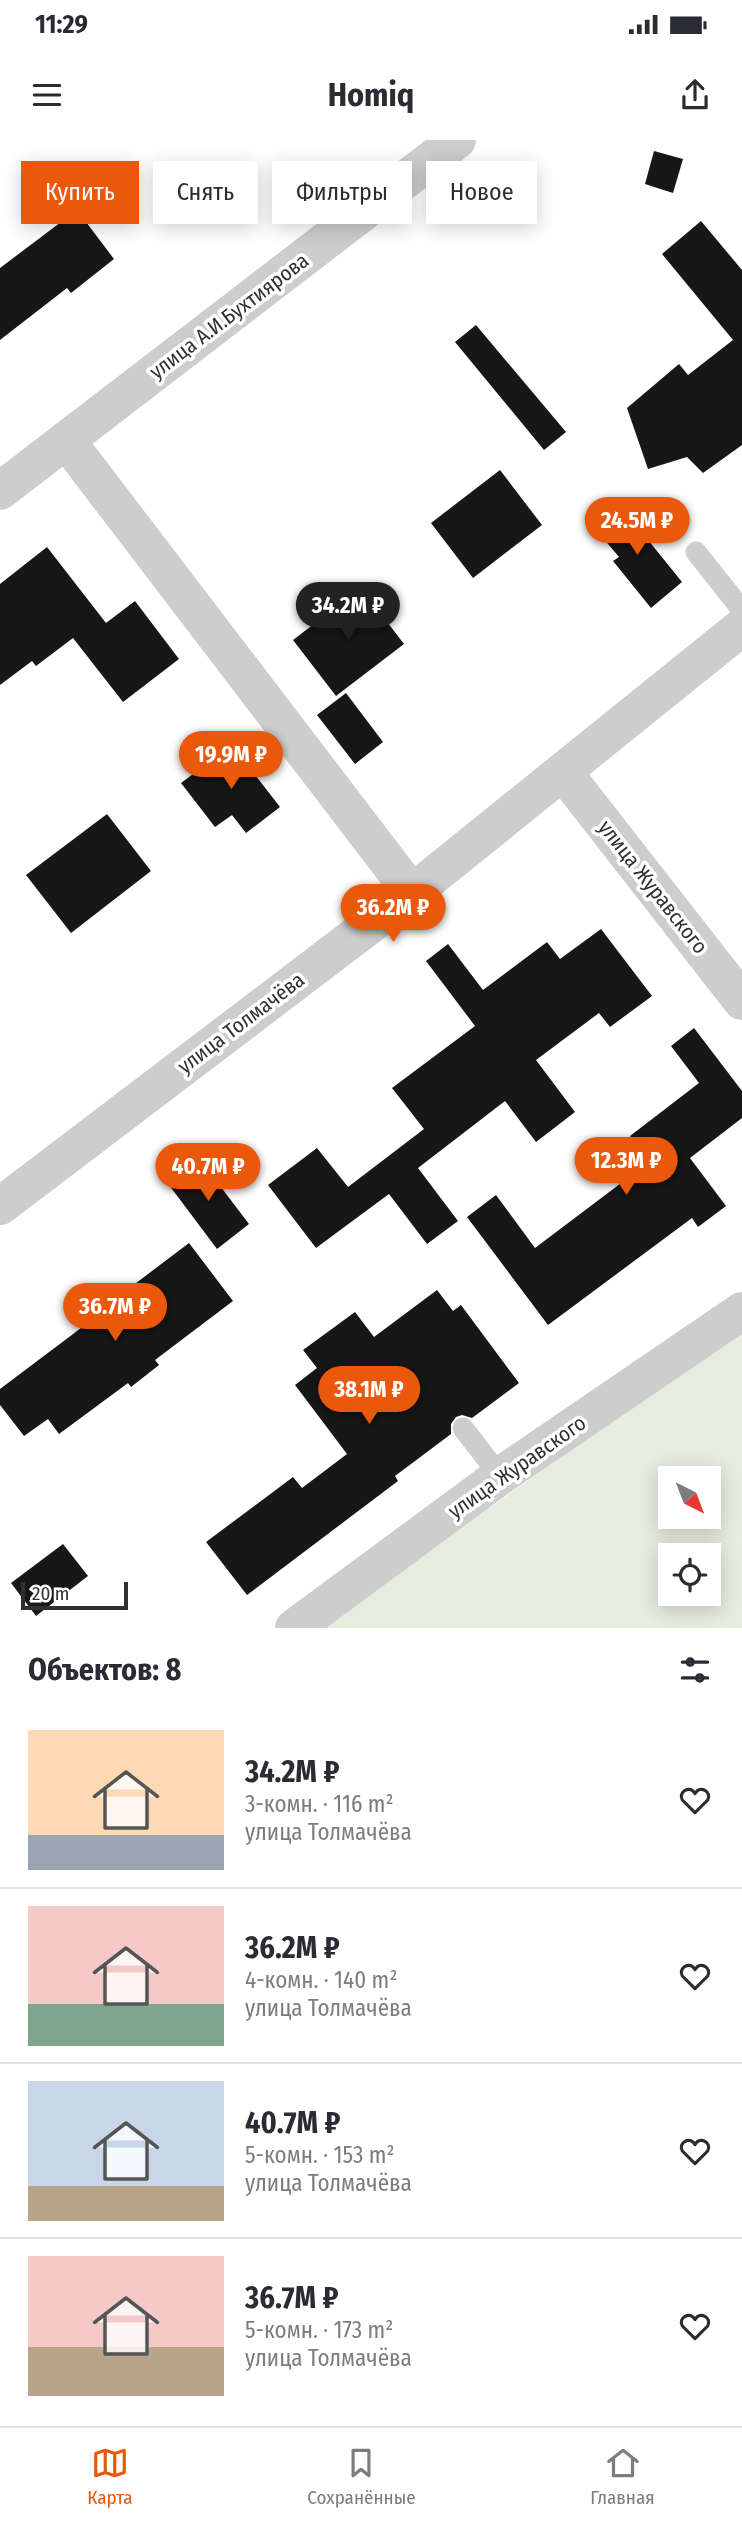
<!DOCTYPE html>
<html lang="ru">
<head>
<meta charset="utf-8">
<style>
  :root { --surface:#fff; --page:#f7f7f7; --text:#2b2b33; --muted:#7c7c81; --line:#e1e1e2; --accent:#ea580c }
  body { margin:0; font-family:"Fira Sans Condensed",sans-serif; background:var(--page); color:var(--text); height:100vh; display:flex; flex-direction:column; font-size:26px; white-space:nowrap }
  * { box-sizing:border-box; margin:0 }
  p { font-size:23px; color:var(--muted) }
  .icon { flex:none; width:38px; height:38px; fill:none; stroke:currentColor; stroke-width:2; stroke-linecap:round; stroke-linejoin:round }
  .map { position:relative; height:1488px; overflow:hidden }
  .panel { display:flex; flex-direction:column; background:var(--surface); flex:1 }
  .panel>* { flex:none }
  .guide { position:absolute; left:21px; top:21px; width:700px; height:63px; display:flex; gap:14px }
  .needle { width:46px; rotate:138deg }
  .tools { position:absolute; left:658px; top:1326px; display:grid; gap:14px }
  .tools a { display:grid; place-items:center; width:63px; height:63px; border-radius:0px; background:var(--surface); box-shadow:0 4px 18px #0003; font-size:35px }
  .scale { position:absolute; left:21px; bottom:18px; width:107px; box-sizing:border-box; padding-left:7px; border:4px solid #303030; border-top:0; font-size:19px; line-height:24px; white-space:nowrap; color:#303030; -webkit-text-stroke:5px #fff; paint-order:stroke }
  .price { position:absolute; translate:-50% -60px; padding:0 16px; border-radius:24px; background:var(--accent); color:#fff; font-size:23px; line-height:46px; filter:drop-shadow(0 2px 4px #0008) }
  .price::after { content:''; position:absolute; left:50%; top:42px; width:21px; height:16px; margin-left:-10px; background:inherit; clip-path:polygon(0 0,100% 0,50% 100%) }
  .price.selected { background:#222; color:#fff }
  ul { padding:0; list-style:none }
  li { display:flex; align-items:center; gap:21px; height:175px; padding:0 28px }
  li+li { border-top:2px solid var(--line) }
  li span { display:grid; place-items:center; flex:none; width:196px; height:140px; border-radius:0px; color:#555 }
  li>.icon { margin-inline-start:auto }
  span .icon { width:84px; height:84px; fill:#fffc; stroke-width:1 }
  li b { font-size:30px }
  h2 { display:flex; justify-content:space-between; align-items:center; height:84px; padding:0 28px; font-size:30px }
  .chip { padding:0 24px; border-radius:0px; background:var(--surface); box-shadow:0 4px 18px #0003; font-size:24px; line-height:63px }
  .chip.selected { background:var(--accent); color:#fff }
  .status { display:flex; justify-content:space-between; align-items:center; height:49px; padding:0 35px; background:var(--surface); direction:ltr }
  .status svg { height:19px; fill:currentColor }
  header { display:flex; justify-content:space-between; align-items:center; height:91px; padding:0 28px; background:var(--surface); font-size:32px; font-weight:700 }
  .dock { display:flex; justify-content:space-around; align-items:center; height:98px; border-top:2px solid var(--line); background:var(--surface); font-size:19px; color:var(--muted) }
  .dock a { display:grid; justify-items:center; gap:4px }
  .dock .selected { color:var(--accent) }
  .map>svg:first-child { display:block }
  .green { fill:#e6eddf; fill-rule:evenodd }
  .building { fill:#171717 }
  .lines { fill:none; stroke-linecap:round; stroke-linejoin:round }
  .service { stroke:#cdcdcd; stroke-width:21 }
  .minor { stroke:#cdcdcd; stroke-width:38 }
  .labels { text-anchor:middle; stroke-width:7; stroke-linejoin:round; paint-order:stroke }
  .street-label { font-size:21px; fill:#303030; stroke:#fff }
</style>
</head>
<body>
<div class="status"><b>11:29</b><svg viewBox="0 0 49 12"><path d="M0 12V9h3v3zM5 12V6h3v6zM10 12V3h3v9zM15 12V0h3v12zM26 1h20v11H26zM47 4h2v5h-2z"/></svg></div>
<header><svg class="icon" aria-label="menu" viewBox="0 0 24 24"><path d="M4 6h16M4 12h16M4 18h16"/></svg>Homiq<svg class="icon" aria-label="share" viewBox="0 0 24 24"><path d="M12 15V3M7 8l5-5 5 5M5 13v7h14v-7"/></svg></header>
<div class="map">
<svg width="742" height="1488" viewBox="0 0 742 1488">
  <rect width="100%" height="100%" fill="#fff"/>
  <!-- green -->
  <path class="green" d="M 742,1190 L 742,1488 L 319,1488 ZM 670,1339 L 709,1339 L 709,1377 L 670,1377 ZM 670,1416 L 709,1416 L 709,1454 L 670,1454 Z"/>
  <!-- building -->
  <g class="building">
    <path d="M 654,11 L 683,19 L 673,53 L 645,44 Z"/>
    <path d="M 77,70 L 114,119 L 71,153 L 67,148 L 0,200 L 0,128 Z"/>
    <path d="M 701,81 L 742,130 L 742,305 L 703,333 L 687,317 L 648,329 L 627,268 L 679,224 L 688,235 L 733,200 L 662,114 Z"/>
    <path d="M 476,185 L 566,292 L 544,310 L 455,202 Z"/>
    <path d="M 500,330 L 542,385 L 473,438 L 431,383 Z"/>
    <path d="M 619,364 L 682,442 L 651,468 L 613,421 L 619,417 L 593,386 Z"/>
    <path d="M 47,407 L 106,483 L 135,461 L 179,519 L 123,562 L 73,498 L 36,526 L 32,521 L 0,545 L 0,444 Z"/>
    <path d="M 361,448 L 404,504 L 336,556 L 293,500 Z"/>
    <path d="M 346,553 L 383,602 L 355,624 L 317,575 Z"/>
    <path d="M 232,605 L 280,667 L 246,693 L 232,675 L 215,687 L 181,643 Z"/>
    <path d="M 107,674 L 151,731 L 71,793 L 26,735 Z"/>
    <path d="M 601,789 L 652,856 L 610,887 L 599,873 L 536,920 L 575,972 L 536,1002 L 505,961 L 418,1028 L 458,1081 L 427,1104 L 389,1054 L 316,1108 L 268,1045 L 317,1008 L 348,1047 L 424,989 L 392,948 L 475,886 L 426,821 L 448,804 L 483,850 L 547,802 L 560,819 Z"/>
    <path d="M 694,888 L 742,951 L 742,978 L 690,1018 L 726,1066 L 698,1087 L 692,1078 L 548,1185 L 467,1077 L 496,1055 L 535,1108 L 649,1022 L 630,996 L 699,943 L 671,906 Z"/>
    <path d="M 198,1017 L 249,1084 L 217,1109 L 166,1041 Z"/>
    <path d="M 189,1103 L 233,1161 L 155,1220 L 159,1225 L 131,1247 L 128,1243 L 59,1294 L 48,1279 L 24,1296 L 0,1265 L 0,1249 L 85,1185 L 73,1169 L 101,1148 L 111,1162 Z"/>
    <path d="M 437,1150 L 453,1171 L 461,1165 L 519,1243 L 472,1278 L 462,1275 L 456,1277 L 451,1284 L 451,1294 L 395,1336 L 398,1341 L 247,1455 L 206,1402 L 293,1337 L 302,1348 L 347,1314 L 295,1245 L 317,1228 L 303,1210 L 355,1172 L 374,1197 Z"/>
    <path d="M 63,1404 L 88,1436 L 36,1476 L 11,1443 Z"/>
  </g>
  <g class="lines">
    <!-- service -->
    <g class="service">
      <path d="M 696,412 L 742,470"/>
      <path d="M 463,1288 L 500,1336"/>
    </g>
    <!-- minor -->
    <g class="minor">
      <path d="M 66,300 L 412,753"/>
      <path d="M 0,351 L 457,0"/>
      <path d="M 564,633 L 742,861"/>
      <path d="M 0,1066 L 412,753 L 742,487"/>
      <path d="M 294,1488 L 500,1336 L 742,1171"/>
    </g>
  </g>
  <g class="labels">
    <!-- street labels -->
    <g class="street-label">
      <text transform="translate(229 176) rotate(-37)" y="7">улица А.И.Бухтиярова</text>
      <text transform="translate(653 747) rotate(52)" y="7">улица Журавского</text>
      <text transform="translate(241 883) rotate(-37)" y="7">улица Толмачёва</text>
      <text transform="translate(517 1327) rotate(-35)" y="7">улица Журавского</text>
    </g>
  </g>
</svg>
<div class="tools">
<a><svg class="needle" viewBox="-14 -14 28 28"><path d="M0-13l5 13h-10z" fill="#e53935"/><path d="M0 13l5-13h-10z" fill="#7c7c81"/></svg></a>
<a><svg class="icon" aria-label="locate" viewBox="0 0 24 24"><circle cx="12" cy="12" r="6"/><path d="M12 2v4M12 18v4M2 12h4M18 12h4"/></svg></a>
</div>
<div class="scale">20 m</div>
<b class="price" style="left:637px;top:417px">24.5M ₽</b>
<b class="price selected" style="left:348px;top:502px">34.2M ₽</b>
<b class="price" style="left:231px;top:651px">19.9M ₽</b>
<b class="price" style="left:393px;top:804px">36.2M ₽</b>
<b class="price" style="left:626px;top:1057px">12.3M ₽</b>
<b class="price" style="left:208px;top:1063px">40.7M ₽</b>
<b class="price" style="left:115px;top:1203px">36.7M ₽</b>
<b class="price" style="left:369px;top:1286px">38.1M ₽</b>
<div class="guide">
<a class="chip selected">Купить</a>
<a class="chip">Снять</a>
<a class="chip">Фильтры</a>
<a class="chip">Новое</a>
</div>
</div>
<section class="panel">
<h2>Объектов: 8<svg class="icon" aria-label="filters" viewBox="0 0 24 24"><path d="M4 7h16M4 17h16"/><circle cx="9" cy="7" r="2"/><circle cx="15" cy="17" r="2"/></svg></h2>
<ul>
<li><span style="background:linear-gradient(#ffd9b3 75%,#9aa5b1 0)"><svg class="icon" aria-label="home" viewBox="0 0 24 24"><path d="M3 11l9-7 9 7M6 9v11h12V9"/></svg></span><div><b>34.2M ₽</b><p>3-комн. · 116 m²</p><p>улица Толмачёва</p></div><svg class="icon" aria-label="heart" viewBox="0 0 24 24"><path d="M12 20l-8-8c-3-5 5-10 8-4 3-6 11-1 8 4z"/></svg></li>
<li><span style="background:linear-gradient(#f6c9c9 70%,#7fa58c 0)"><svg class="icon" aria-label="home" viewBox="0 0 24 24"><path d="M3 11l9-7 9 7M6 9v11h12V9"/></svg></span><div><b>36.2M ₽</b><p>4-комн. · 140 m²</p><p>улица Толмачёва</p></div><svg class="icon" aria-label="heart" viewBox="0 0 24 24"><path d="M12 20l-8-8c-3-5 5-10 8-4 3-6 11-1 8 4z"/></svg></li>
<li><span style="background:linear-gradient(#c9d6e8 75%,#b9a48a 0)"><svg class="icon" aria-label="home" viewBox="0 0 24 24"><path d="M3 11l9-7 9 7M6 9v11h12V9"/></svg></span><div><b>40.7M ₽</b><p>5-комн. · 153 m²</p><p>улица Толмачёва</p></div><svg class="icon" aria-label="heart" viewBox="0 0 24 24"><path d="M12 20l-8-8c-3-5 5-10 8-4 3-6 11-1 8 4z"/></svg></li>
<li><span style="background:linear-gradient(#f6c9c9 65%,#b9a48a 0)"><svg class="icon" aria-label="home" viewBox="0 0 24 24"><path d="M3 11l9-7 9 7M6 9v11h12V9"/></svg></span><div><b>36.7M ₽</b><p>5-комн. · 173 m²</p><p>улица Толмачёва</p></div><svg class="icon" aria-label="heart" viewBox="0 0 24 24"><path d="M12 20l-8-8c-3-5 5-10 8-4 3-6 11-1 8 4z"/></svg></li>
</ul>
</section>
<nav class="dock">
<a class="selected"><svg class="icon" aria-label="map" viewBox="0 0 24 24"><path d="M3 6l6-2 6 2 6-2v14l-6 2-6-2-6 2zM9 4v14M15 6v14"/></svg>Карта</a>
<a><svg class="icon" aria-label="saved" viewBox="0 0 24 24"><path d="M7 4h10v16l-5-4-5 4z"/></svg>Сохранённые</a>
<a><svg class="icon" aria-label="home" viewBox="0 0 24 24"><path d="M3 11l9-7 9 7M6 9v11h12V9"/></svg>Главная</a>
</nav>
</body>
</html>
